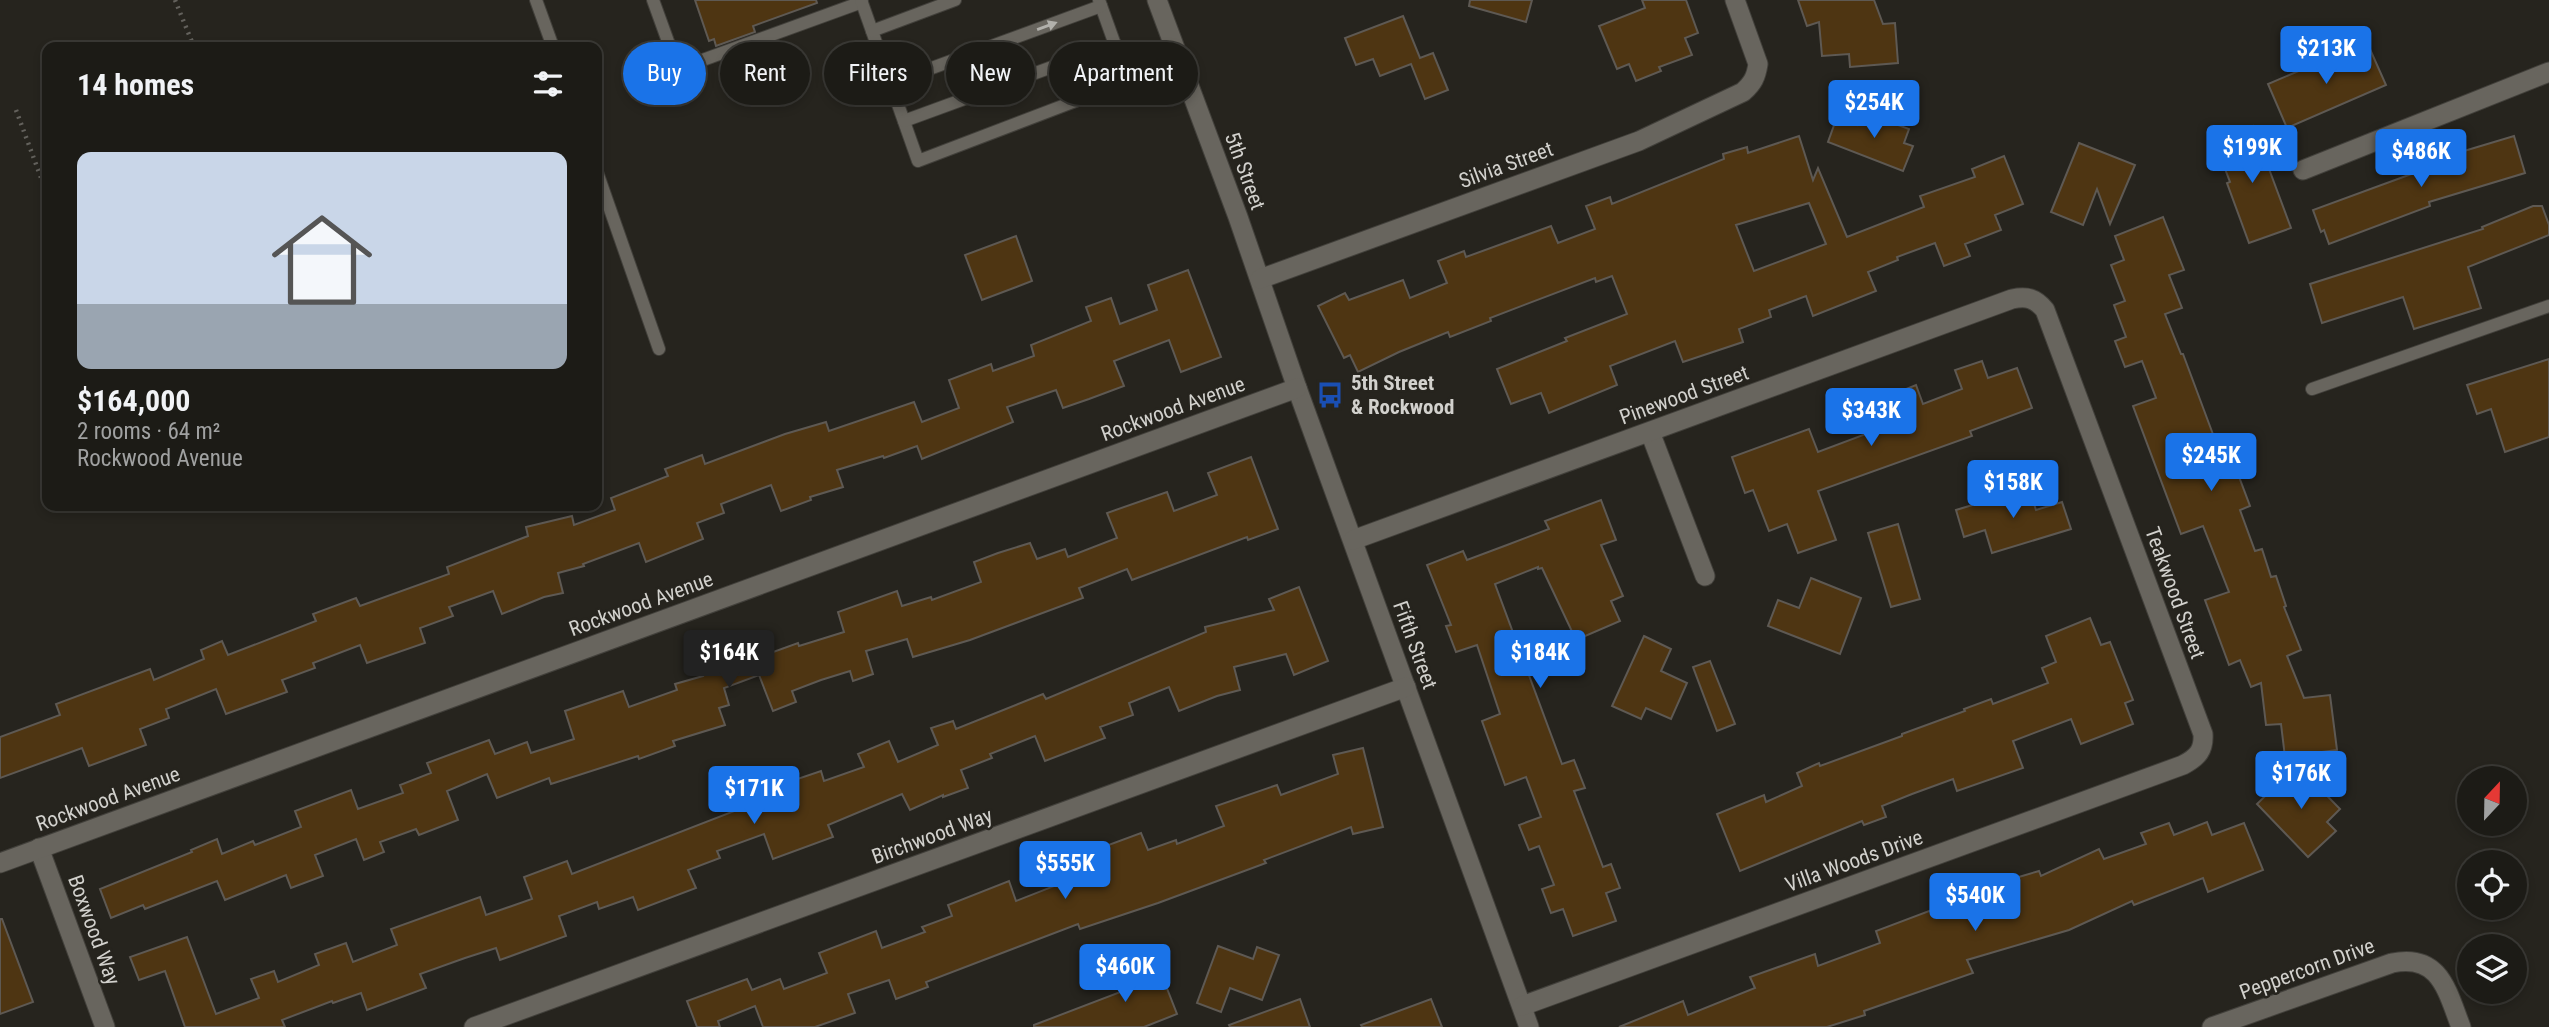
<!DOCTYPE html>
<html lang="en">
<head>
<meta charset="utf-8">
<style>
  :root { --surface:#1c1b16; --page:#25241f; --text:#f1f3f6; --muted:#a0a1a1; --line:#3a3935; --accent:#1a73e8 }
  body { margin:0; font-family:"Roboto Condensed",sans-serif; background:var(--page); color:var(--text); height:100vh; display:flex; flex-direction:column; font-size:26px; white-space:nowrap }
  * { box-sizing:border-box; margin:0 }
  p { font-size:23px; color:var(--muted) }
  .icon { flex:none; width:38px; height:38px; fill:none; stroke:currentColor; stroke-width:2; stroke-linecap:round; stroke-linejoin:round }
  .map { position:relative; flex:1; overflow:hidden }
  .side { position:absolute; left:42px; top:42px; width:560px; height:469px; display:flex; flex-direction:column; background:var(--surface); border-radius:14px; box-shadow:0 4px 10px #0003,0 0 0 2px var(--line) }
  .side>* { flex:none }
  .top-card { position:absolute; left:623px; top:42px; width:665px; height:63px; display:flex; gap:14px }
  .needle { width:46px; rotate:22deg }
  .buttons { position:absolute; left:2457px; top:766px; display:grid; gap:14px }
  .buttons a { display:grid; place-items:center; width:70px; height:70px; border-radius:50%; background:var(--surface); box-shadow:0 4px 10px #0003,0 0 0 2px var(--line); font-size:35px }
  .price { position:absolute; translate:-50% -60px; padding:0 16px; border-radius:7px; background:var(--accent); color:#fff; font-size:23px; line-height:46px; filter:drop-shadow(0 2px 4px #0008) }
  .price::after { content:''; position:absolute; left:50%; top:42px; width:21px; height:16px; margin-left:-10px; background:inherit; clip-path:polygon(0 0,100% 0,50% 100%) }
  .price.active { background:#222; color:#fff }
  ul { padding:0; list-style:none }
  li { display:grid; align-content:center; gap:14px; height:371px; padding:0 35px }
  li+li { border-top:2px solid var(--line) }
  li span { display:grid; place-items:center; height:217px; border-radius:14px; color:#555 }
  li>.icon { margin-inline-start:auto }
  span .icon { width:126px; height:126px; fill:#fffc; stroke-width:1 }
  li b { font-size:30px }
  h2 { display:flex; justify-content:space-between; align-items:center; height:84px; padding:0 35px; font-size:30px }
  .tag { padding:0 24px; border-radius:32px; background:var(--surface); box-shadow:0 4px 10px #0003,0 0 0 2px var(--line); font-size:24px; line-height:63px }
  .tag.active { background:var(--accent); color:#fff }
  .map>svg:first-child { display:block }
  .building { fill:#4e3512; stroke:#5e5953; stroke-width:2; fill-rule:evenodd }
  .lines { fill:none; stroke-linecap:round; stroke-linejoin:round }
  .service-casing { stroke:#42403b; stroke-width:14 }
  .minor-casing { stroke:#42403b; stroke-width:21 }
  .path { stroke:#63615c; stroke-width:4.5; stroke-dasharray:2 5; stroke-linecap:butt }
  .service { stroke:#68655e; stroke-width:12 }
  .minor { stroke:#68655e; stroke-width:19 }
  .oneway { fill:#b2b1ac }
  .labels { text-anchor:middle; stroke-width:5; stroke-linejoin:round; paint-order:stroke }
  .street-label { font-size:21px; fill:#d2d1cd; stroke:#26241e }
  .poi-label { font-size:21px; font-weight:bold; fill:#d2d1cd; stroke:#26241e; text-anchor:start }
</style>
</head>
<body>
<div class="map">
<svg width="2549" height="1027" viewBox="0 0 2549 1027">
  <rect width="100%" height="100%" fill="#26241e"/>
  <!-- building -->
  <g class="building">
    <path d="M 695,0 L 816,0 L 817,3 L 753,26 L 755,32 L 716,46 L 714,39 L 709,41 Z"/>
    <path d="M 1470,0 L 1532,0 L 1526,22 L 1469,6 Z"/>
    <path d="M 1642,0 L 1686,0 L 1698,33 L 1685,38 L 1692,55 L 1659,67 L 1661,71 L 1636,81 L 1629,64 L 1617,69 L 1599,26 L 1645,8 Z"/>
    <path d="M 1798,0 L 1874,0 L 1883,24 L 1895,23 L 1898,63 L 1850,67 L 1849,54 L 1822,56 L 1819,22 L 1807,26 Z"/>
    <path d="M 1403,16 L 1420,58 L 1433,53 L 1448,90 L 1425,99 L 1411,64 L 1380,76 L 1373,59 L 1356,65 L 1345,38 Z"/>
    <path d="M 2369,47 L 2386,85 L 2287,128 L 2268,84 L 2329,58 L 2331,64 Z"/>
    <path d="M 1863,112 L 1909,129 L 1904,143 L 1913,146 L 1903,171 L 1828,142 L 1837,117 L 1857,125 Z"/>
    <path d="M 2253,126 L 2291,228 L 2249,243 L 2227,183 L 2230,182 L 2214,140 Z"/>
    <path d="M 1799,136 L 1813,180 L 1818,168 L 1847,237 L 1924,207 L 1920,196 L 1975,177 L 1972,169 L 2004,156 L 2023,204 L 1995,215 L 2001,230 L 1965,244 L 1970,256 L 1944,266 L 1935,243 L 1897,257 L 1898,260 L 1868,272 L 1876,291 L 1813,316 L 1806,296 L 1769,310 L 1771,317 L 1739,329 L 1743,342 L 1683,362 L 1675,341 L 1610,366 L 1617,385 L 1549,413 L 1541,393 L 1511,404 L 1497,369 L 1567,341 L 1565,338 L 1627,314 L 1612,276 L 1596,282 L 1595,278 L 1490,318 L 1491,321 L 1450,337 L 1448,332 L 1399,352 L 1358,372 L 1350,355 L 1344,358 L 1318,306 L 1345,293 L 1349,300 L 1403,280 L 1410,298 L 1447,283 L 1438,261 L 1464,251 L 1466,257 L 1551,226 L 1558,243 L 1595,229 L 1586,206 L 1610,197 L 1612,204 L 1724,159 L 1723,154 L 1747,147 L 1748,153 ZM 1809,203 L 1826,244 L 1754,271 L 1736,225 Z"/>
    <path d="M 2514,136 L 2525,173 L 2429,202 L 2430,206 L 2329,244 L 2324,230 L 2321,232 L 2313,210 L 2425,169 L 2424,163 Z"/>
    <path d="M 2079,143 L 2135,165 L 2110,224 L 2097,189 L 2083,225 L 2051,212 Z"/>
    <path d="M 2533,206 L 2542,206 L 2549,225 L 2549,235 L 2468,267 L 2481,308 L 2414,329 L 2403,297 L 2322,323 L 2310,284 L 2483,229 L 2482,227 Z"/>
    <path d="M 2163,217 L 2184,270 L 2169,275 L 2182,308 L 2165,314 L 2181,354 L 2183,354 L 2217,445 L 2229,440 L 2241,473 L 2238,474 L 2250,506 L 2240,510 L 2255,551 L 2262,549 L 2271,577 L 2276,576 L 2286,606 L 2284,607 L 2301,650 L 2287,656 L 2304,698 L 2330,695 L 2337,750 L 2285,757 L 2281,724 L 2266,725 L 2261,683 L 2251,687 L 2240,660 L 2229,665 L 2205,600 L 2229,592 L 2203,526 L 2181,534 L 2133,406 L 2156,398 L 2142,361 L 2125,367 L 2115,341 L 2126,337 L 2114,305 L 2125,301 L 2111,265 L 2124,260 L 2115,236 Z"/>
    <path d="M 1016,236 L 1032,281 L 982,300 L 965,255 Z"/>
    <path d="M 1188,270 L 1221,357 L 1181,372 L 1169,340 L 1114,361 L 1124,386 L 1089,399 L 1063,408 L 1056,390 L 1007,407 L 1013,422 L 922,459 L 917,446 L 884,458 L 883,456 L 837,470 L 843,487 L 810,497 L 811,500 L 781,511 L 771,485 L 721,504 L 724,513 L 697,523 L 703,539 L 646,562 L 639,543 L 583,564 L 584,566 L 558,573 L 563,593 L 544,597 L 502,614 L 493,591 L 449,607 L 453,616 L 420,628 L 425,643 L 367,663 L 360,645 L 313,663 L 315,668 L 282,680 L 287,692 L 226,714 L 216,689 L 166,709 L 169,718 L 140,729 L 146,745 L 89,766 L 82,748 L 0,778 L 0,737 L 60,715 L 56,704 L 150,669 L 154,680 L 204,659 L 201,650 L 222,641 L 228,655 L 316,621 L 313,614 L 356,598 L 360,606 L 449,574 L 447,567 L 528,536 L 526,527 L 572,516 L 574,525 L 615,510 L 611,498 L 668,476 L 665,469 L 702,455 L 705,464 L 785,434 L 826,422 L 829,431 L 914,402 L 922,422 L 959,408 L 949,380 L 991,364 L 993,371 L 1034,356 L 1031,345 L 1091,321 L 1086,307 L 1111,298 L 1120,324 L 1157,310 L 1148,285 Z"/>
    <path d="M 2549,359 L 2549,437 L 2505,452 L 2491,409 L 2477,414 L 2467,385 Z"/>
    <path d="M 1982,361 L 1988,378 L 2017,368 L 2032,408 L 1970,431 L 1972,436 L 1818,491 L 1836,540 L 1798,553 L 1787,524 L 1769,531 L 1753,490 L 1745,493 L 1732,457 L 1809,429 L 1818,452 L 1866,434 L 1856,409 L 1916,385 L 1923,404 L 1962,389 L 1955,370 Z"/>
    <path d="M 1251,457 L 1278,529 L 1248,540 L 1247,537 L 1132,580 L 1127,569 L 1079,588 L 1083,598 L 970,640 L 913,657 L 907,639 L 866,651 L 873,674 L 853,681 L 850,671 L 821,680 L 792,691 L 796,702 L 773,711 L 759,675 L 724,688 L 729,705 L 719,708 L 725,725 L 673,741 L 675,746 L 639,759 L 638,756 L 551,784 L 549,778 L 497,798 L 487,774 L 447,791 L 458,820 L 419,835 L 416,829 L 380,842 L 384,852 L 364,860 L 356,839 L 315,855 L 323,876 L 291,888 L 286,875 L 225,900 L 217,881 L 145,909 L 143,905 L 111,918 L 100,889 L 192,852 L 191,850 L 217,839 L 222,854 L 253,841 L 255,845 L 301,827 L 295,811 L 351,790 L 358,809 L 403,793 L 400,785 L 431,773 L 427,763 L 489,740 L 495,754 L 527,742 L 531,753 L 574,739 L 565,711 L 623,691 L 629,707 L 677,690 L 675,684 L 703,676 L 699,663 L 760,641 L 765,655 L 798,643 L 799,646 L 844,632 L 838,612 L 897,591 L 902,606 L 931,597 L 932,600 L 981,582 L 974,562 L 998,553 L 1030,543 L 1037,559 L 1065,549 L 1068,557 L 1117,538 L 1107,513 L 1167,492 L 1174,511 L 1217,495 L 1208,473 Z"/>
    <path d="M 2029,488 L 2036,510 L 2062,502 L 2071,529 L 1992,553 L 1985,530 L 1964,537 L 1956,510 Z"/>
    <path d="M 1601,500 L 1616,540 L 1601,545 L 1623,596 L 1611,601 L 1620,621 L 1576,640 L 1542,568 L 1538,569 L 1538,567 L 1495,584 L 1562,764 L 1574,760 L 1585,788 L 1574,791 L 1603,867 L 1611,864 L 1620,888 L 1606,893 L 1616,921 L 1573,936 L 1563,909 L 1551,913 L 1542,889 L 1554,885 L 1539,846 L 1529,850 L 1519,825 L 1541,817 L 1526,777 L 1505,785 L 1482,721 L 1500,714 L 1477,645 L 1456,652 L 1446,626 L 1451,625 L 1427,565 L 1463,551 L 1467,560 L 1507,545 L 1549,529 L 1545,521 Z"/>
    <path d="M 1898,524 L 1920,599 L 1891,607 L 1868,533 Z"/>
    <path d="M 1811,578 L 1861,598 L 1840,654 L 1768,626 L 1778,600 L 1799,608 Z"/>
    <path d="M 1299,587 L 1328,661 L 1294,675 L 1286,654 L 1234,667 L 1240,690 L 1217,696 L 1179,711 L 1169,687 L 1129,703 L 1133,715 L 1100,727 L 1105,738 L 1045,761 L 1035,736 L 990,754 L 992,758 L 961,770 L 968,788 L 943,797 L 943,795 L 910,810 L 902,794 L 828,825 L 833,837 L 773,859 L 764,834 L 717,851 L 720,858 L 688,870 L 696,888 L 638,910 L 633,897 L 599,909 L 597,902 L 559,916 L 566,936 L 500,960 L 496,948 L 465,958 L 420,974 L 426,988 L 367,1010 L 361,993 L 333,1003 L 332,1001 L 282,1020 L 285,1027 L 185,1027 L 165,971 L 139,980 L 130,957 L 187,937 L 216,1014 L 259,998 L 251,979 L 274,971 L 278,982 L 319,965 L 315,954 L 346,943 L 353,962 L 397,945 L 391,929 L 480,897 L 486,915 L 532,899 L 524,877 L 567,861 L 572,874 L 750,805 L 746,794 L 770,785 L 771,788 L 821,771 L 824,781 L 864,767 L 858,754 L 889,741 L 898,762 L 938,745 L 931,728 L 953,721 L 956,729 L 1043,694 L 1046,699 L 1206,632 L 1205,627 L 1274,610 L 1269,599 Z"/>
    <path d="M 2090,618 L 2101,645 L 2110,642 L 2133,700 L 2125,703 L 2133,724 L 2081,744 L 2071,719 L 2013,741 L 2023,768 L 1957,791 L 1953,779 L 1912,794 L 1882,806 L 1886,817 L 1864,825 L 1862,821 L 1740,871 L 1717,814 L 1764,795 L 1766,802 L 1802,786 L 1797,773 L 1819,763 L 1820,766 L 1902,736 L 1902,734 L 1965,711 L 1964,709 L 1991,699 L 1993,704 L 2048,683 L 2042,668 L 2056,662 L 2046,636 Z"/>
    <path d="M 1644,636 L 1671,649 L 1661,671 L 1687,683 L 1671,719 L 1646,708 L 1641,719 L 1612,706 Z"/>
    <path d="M 1710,661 L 1735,724 L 1717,731 L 1693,667 Z"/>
    <path d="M 1363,748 L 1383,827 L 1353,834 L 1351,827 L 1264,860 L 1266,863 L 1158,903 L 1080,929 L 1078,924 L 926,982 L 928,987 L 896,999 L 889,980 L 848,994 L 855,1013 L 815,1027 L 763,1027 L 755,1006 L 718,1021 L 720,1027 L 697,1027 L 687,1001 L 747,979 L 752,990 L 780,979 L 784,989 L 827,973 L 819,953 L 876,931 L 882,948 L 925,932 L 922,927 L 952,916 L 948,905 L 1009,881 L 1016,901 L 1090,872 L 1084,854 L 1141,833 L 1148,850 L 1176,840 L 1177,844 L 1224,826 L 1216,806 L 1277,785 L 1281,795 L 1338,774 L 1333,755 Z"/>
    <path d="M 2297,765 L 2340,809 L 2327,822 L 2336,831 L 2308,857 L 2257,804 Z"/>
    <path d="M 2207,822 L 2212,835 L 2244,823 L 2263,870 L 2208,892 L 2203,878 L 2134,905 L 2132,901 L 2069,930 L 1967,960 L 1973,973 L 1864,1011 L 1865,1015 L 1827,1027 L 1619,1027 L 1683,1001 L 1688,1015 L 1755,988 L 1750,977 L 1815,954 L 1818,966 L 1880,943 L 1876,931 L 1945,905 L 1950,918 L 1986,905 L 1985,903 L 2017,893 L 2012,879 L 2039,871 L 2041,876 L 2099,849 L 2104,859 L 2146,844 L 2141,833 L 2169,823 L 2174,835 Z"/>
    <path d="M 0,919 L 2,919 L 33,1002 L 0,1014 Z"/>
    <path d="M 1218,946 L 1253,959 L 1257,947 L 1279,955 L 1262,1000 L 1230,988 L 1221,1012 L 1197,1003 Z"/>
    <path d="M 1155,958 L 1177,1014 L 1144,1027 L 1034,1027 L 1034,1025 L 1131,988 L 1124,970 Z"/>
    <path d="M 1300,999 L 1310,1027 L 1230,1027 L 1229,1025 Z"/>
    <path d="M 1431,999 L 1442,1027 L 1362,1027 L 1361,1025 Z"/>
  </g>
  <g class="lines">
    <!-- service casing -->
    <g class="service-casing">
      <g id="service">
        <path d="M 536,0 L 553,47"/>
        <path d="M 653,0 L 678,69 L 862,2"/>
        <path d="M 861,0 L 918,161 L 1128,81 L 1099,0"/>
        <path d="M 872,31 L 955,0"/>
        <path d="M 891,83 L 1101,6"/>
        <path d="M 904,121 L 1115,44"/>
        <path d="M 597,172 L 659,349"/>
        <path d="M 2312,389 L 2549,306"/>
      </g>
    </g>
    <!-- minor casing -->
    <g class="minor-casing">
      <g id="minor">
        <path d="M 1157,0 L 1238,217 L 1297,388 L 1529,1027"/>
        <path d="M 2303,170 L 2549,72"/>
        <path d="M 1260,279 L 1639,141 L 1743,92 C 1753,83 1756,77 1758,64 L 1735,0"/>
        <path d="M 1650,432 L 1705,576"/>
        <path d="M 1353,540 L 2012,299 C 2027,296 2035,298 2045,310 L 2203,734 C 2204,750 2198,757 2183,765 L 1522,1006"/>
        <path d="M 39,848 L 105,1027"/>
        <path d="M 0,863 L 1297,388"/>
        <path d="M 474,1027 L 1406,687"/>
        <path d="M 2212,1027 L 2392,963 C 2440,953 2447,991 2461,1027"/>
      </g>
    </g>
    <!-- path -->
    <g class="path">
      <path d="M 175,0 L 194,47"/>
      <path d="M 16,110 L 47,194"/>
    </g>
    <!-- service -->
    <use href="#service" class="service"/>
    <!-- minor -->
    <use href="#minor" class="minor"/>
  </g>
  <!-- one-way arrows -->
  <defs><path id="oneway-solid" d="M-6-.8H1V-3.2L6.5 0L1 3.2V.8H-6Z" transform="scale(1.75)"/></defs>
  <use class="oneway" href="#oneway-solid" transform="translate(1047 26) rotate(-20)"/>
  <!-- icons -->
  <defs>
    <g id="bus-bare" transform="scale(2.1)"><path d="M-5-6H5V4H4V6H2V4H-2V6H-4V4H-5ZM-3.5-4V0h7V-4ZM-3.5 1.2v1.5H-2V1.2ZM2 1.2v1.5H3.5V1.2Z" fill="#1a4fb4" stroke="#26241e" stroke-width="2.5" paint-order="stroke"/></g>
  </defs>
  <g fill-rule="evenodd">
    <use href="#bus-bare" x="1330" y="395"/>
  </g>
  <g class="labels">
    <!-- street labels -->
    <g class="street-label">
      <text transform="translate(1506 165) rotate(-20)" y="7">Silvia Street</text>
      <text transform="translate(1245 171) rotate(70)" y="7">5th Street</text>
      <text transform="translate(1684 395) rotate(-20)" y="7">Pinewood Street</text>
      <text transform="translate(1173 409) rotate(-20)" y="7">Rockwood Avenue</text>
      <text transform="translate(2175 593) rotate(70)" y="7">Teakwood Street</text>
      <text transform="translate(641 604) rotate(-20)" y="7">Rockwood Avenue</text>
      <text transform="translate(1415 645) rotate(70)" y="7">Fifth Street</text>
      <text transform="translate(108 799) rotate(-20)" y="7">Rockwood Avenue</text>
      <text transform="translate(932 836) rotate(-20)" y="7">Birchwood Way</text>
      <text transform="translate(1854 861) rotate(-20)" y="7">Villa Woods Drive</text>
      <text transform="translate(94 930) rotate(70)" y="7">Boxwood Way</text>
      <text transform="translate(2307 969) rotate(-20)" y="7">Peppercorn Drive</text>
    </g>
    <!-- poi labels -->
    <g class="poi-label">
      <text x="1351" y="390">5th Street<tspan x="1351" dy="24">&amp; Rockwood</tspan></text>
    </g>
  </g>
</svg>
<div class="buttons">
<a><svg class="needle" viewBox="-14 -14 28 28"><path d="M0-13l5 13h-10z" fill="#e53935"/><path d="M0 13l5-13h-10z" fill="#a0a1a1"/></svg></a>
<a><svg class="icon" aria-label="locate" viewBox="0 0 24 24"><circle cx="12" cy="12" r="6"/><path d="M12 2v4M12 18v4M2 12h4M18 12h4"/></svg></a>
<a><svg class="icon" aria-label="layers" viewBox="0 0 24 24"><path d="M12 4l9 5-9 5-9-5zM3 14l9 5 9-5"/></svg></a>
</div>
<b class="price" style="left:2326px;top:86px">$213K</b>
<b class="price" style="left:1874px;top:140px">$254K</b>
<b class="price" style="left:2252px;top:185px">$199K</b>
<b class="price" style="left:2421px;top:189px">$486K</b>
<b class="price" style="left:1871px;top:448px">$343K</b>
<b class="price" style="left:2211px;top:493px">$245K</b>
<b class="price" style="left:2013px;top:520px">$158K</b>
<b class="price active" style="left:729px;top:690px">$164K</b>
<b class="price" style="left:1540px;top:690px">$184K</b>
<b class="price" style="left:2301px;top:811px">$176K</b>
<b class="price" style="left:754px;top:826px">$171K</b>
<b class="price" style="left:1065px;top:901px">$555K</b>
<b class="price" style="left:1975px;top:933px">$540K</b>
<b class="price" style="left:1125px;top:1004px">$460K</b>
<div class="top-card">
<a class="tag active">Buy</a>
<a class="tag">Rent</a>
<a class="tag">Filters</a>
<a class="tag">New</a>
<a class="tag">Apartment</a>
</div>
<section class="side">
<h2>14 homes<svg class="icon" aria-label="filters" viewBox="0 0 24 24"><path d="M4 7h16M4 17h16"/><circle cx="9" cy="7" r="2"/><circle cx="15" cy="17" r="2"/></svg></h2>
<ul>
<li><span style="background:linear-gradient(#c9d6e8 70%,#9aa5b1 0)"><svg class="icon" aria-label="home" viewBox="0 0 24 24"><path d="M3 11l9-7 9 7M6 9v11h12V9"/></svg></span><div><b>$164,000</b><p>2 rooms · 64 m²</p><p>Rockwood Avenue</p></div></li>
</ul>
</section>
</div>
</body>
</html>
